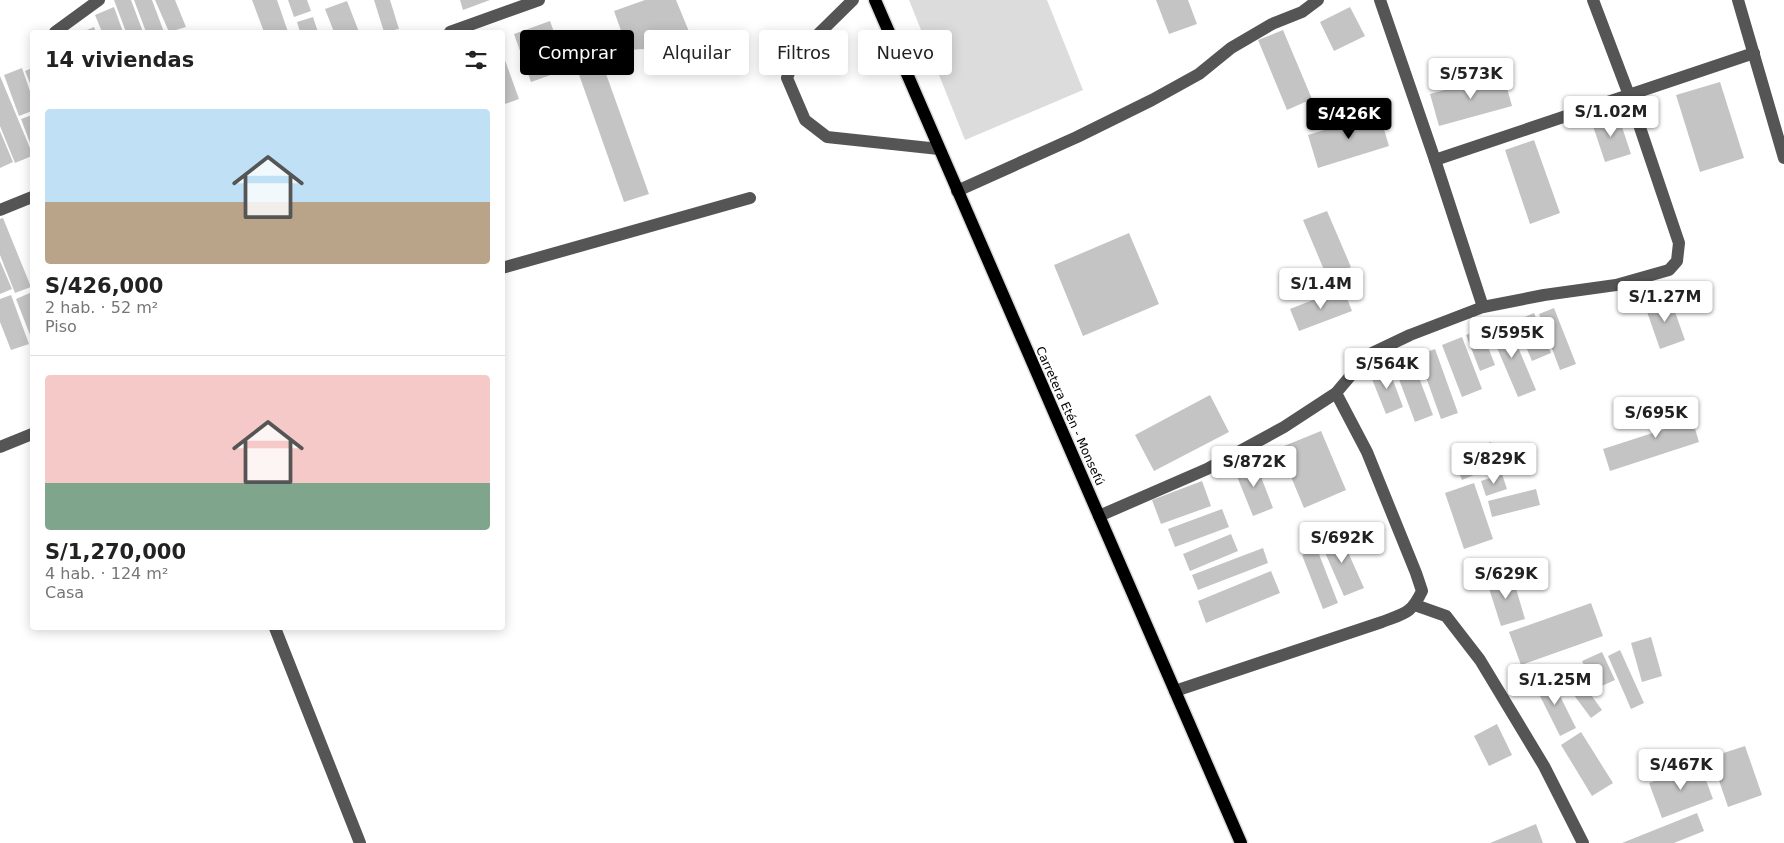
<!DOCTYPE html>
<html lang="es">
<head>
<meta charset="utf-8">
<style>
  :root { --surface:#fff; --page:#f6f6f6; --text:#222; --muted:#767676; --line:#e0e0e0; --accent:#000 }
  body { margin:0; font-family:"DejaVu Sans",sans-serif; background:var(--page); color:var(--text); height:100vh; display:flex; flex-direction:column; font-size:19px; white-space:nowrap }
  * { box-sizing:border-box; margin:0 }
  p { font-size:16px; color:var(--muted) }
  .icon { flex:none; width:28px; height:28px; fill:none; stroke:currentColor; stroke-width:2; stroke-linecap:round; stroke-linejoin:round }
  .map { position:relative; flex:1; overflow:hidden }
  .sheet { position:absolute; left:30px; top:30px; width:475px; height:600px; display:flex; flex-direction:column; background:var(--surface); border-radius:5px; box-shadow:0 2px 12px #0003 }
  .sheet>* { flex:none }
  .hud { position:absolute; left:520px; top:30px; width:475px; height:45px; display:flex; gap:10px }
  .price { position:absolute; translate:-50% -42px; padding:0 11px; border-radius:5px; background:#fff; color:#222; font-size:16px; line-height:32px; filter:drop-shadow(0 1px 2px #0008) }
  .price::after { content:''; position:absolute; left:50%; top:30px; width:15px; height:11px; margin-left:-8px; background:inherit; clip-path:polygon(0 0,100% 0,50% 100%) }
  .price.selected { background:var(--accent); color:#fff }
  ul { padding:0; list-style:none }
  li { display:grid; align-content:center; gap:10px; height:265px; padding:0 15px }
  li+li { border-top:1px solid var(--line) }
  li span { display:grid; place-items:center; height:155px; border-radius:5px; color:#555 }
  li>.icon { margin-inline-start:auto }
  span .icon { width:90px; height:90px; fill:#fffc; stroke-width:1 }
  li b { font-size:21px }
  h2 { display:flex; justify-content:space-between; align-items:center; height:60px; padding:0 15px; font-size:21px }
  .tag { padding:0 18px; border-radius:5px; background:var(--surface); box-shadow:0 2px 12px #0003; font-size:18px; line-height:45px }
  .tag.selected { background:var(--accent); color:#fff }
  .map>svg:first-child { display:block }
  .green { fill:#dcdcdc }
  .building { fill:#c4c4c4 }
  .lines { fill:none; stroke-linecap:round; stroke-linejoin:round }
  .major-casing { stroke:#dbdbdb; stroke-width:15 }
  .minor { stroke:#555; stroke-width:12 }
  .major { stroke:#000; stroke-width:12 }
  .labels { text-anchor:middle; stroke-width:4; stroke-linejoin:round; paint-order:stroke }
  .street-label { font-size:12px; fill:#000; stroke:#fff }
</style>
</head>
<body>
<div class="map">
<svg width="1784" height="843" viewBox="0 0 1784 843">
  <rect width="100%" height="100%" fill="#fff"/>
  <!-- green -->
  <path class="green" d="M 909,0 L 1047,0 L 1083,90 L 965,140 Z"/>
  <!-- building -->
  <g class="building">
    <path d="M 114,0 L 131,0 L 143,32 L 126,32 Z"/>
    <path d="M 134,0 L 152,0 L 164,32 L 146,32 Z"/>
    <path d="M 155,0 L 175,0 L 186,27 L 169,32 Z"/>
    <path d="M 252,0 L 277,0 L 288,32 L 264,32 Z"/>
    <path d="M 288,0 L 307,0 L 311,11 L 294,17 Z"/>
    <path d="M 374,0 L 390,0 L 399,29 L 384,32 Z"/>
    <path d="M 460,0 L 490,0 L 463,10 Z"/>
    <path d="M 645,0 L 676,0 L 695,46 L 628,50 L 614,11 Z"/>
    <path d="M 1156,0 L 1188,0 L 1197,24 L 1169,34 Z"/>
    <path d="M 347,1 L 359,32 L 334,32 L 325,9 Z"/>
    <path d="M 114,7 L 123,32 L 102,32 L 95,15 Z"/>
    <path d="M 1350,7 L 1365,36 L 1334,51 L 1320,22 Z"/>
    <path d="M 313,17 L 318,32 L 300,32 L 297,22 Z"/>
    <path d="M 550,21 L 567,69 L 531,82 L 514,34 Z"/>
    <path d="M 94,27 L 96,32 L 82,32 Z"/>
    <path d="M 1283,30 L 1312,99 L 1287,110 L 1258,40 Z"/>
    <path d="M 502,52 L 519,99 L 502,105 Z"/>
    <path d="M 600,57 L 649,194 L 624,202 L 576,66 Z"/>
    <path d="M 22,68 L 32,97 L 32,111 L 19,116 L 4,75 Z"/>
    <path d="M 32,68 L 32,88 L 25,71 Z"/>
    <path d="M 1503,74 L 1512,106 L 1439,126 L 1430,94 Z"/>
    <path d="M 0,76 L 32,153 L 32,156 L 15,163 L 0,126 Z"/>
    <path d="M 1720,82 L 1744,158 L 1700,172 L 1676,95 Z"/>
    <path d="M 1379,113 L 1389,146 L 1318,168 L 1308,135 Z"/>
    <path d="M 32,115 L 32,148 L 21,119 Z"/>
    <path d="M 1618,115 L 1631,154 L 1605,162 L 1592,123 Z"/>
    <path d="M 0,131 L 13,162 L 0,168 Z"/>
    <path d="M 1534,140 L 1560,213 L 1530,224 L 1505,150 Z"/>
    <path d="M 1327,211 L 1351,267 L 1327,277 L 1303,220 Z"/>
    <path d="M 3,218 L 31,287 L 15,293 L 0,255 L 0,219 Z"/>
    <path d="M 1129,233 L 1159,304 L 1083,336 L 1054,265 Z"/>
    <path d="M 0,261 L 12,289 L 0,294 Z"/>
    <path d="M 1343,288 L 1352,311 L 1299,331 L 1290,309 Z"/>
    <path d="M 32,292 L 32,340 L 16,299 Z"/>
    <path d="M 11,295 L 29,344 L 11,350 L 0,322 L 0,299 Z"/>
    <path d="M 1670,298 L 1685,340 L 1660,349 L 1645,306 Z"/>
    <path d="M 1554,308 L 1576,364 L 1560,370 L 1539,314 Z"/>
    <path d="M 1534,313 L 1551,353 L 1532,361 L 1515,321 Z"/>
    <path d="M 1507,321 L 1536,390 L 1518,397 L 1489,329 Z"/>
    <path d="M 1481,329 L 1495,365 L 1480,371 L 1466,335 Z"/>
    <path d="M 1462,337 L 1482,389 L 1462,397 L 1442,345 Z"/>
    <path d="M 1435,349 L 1458,413 L 1441,419 L 1418,355 Z"/>
    <path d="M 1412,359 L 1433,415 L 1415,422 L 1394,366 Z"/>
    <path d="M 1388,367 L 1403,407 L 1386,414 L 1370,374 Z"/>
    <path d="M 1210,395 L 1229,432 L 1154,471 L 1135,435 Z"/>
    <path d="M 1687,402 L 1699,442 L 1610,471 L 1603,449 L 1665,429 L 1659,411 Z"/>
    <path d="M 1321,431 L 1346,490 L 1304,508 L 1279,448 Z"/>
    <path d="M 1491,442 L 1500,464 L 1462,480 L 1453,457 Z"/>
    <path d="M 1255,461 L 1273,508 L 1253,516 L 1234,469 Z"/>
    <path d="M 1502,474 L 1507,489 L 1486,496 L 1481,481 Z"/>
    <path d="M 1202,481 L 1211,506 L 1161,524 L 1152,500 Z"/>
    <path d="M 1474,483 L 1493,539 L 1464,549 L 1445,493 Z"/>
    <path d="M 1536,489 L 1540,505 L 1492,517 L 1488,501 Z"/>
    <path d="M 1222,509 L 1229,527 L 1175,547 L 1168,529 Z"/>
    <path d="M 1339,532 L 1364,588 L 1344,596 L 1320,541 Z"/>
    <path d="M 1231,534 L 1238,551 L 1190,571 L 1183,554 Z"/>
    <path d="M 1263,548 L 1268,563 L 1198,590 L 1192,575 Z"/>
    <path d="M 1317,549 L 1338,603 L 1323,609 L 1302,555 Z"/>
    <path d="M 1271,571 L 1280,593 L 1206,623 L 1198,601 Z"/>
    <path d="M 1512,575 L 1525,619 L 1501,626 L 1487,582 Z"/>
    <path d="M 1591,603 L 1603,636 L 1521,665 L 1509,632 Z"/>
    <path d="M 1651,637 L 1662,676 L 1642,682 L 1631,643 Z"/>
    <path d="M 1620,650 L 1644,703 L 1631,709 L 1608,656 Z"/>
    <path d="M 1602,652 L 1615,680 L 1595,689 L 1582,661 Z"/>
    <path d="M 1570,666 L 1602,710 L 1591,718 L 1559,675 Z"/>
    <path d="M 1550,676 L 1576,728 L 1560,736 L 1534,684 Z"/>
    <path d="M 1497,724 L 1512,755 L 1489,766 L 1474,736 Z"/>
    <path d="M 1581,732 L 1613,783 L 1592,796 L 1561,745 Z"/>
    <path d="M 1745,746 L 1762,795 L 1728,807 L 1711,757 Z"/>
    <path d="M 1700,764 L 1713,799 L 1662,818 L 1649,783 Z"/>
    <path d="M 1697,813 L 1704,831 L 1674,843 L 1622,843 Z"/>
    <path d="M 1536,824 L 1543,843 L 1490,843 Z"/>
  </g>
  <g class="lines">
    <!-- major casing -->
    <g class="major-casing">
      <path id="major" d="M 875,0 L 1241,843"/>
    </g>
    <!-- minor -->
    <g class="minor">
      <path d="M 853,0 L 795,57 L 787,78 L 805,120 L 827,137 L 939,149"/>
      <path d="M 1380,0 L 1435,160 L 1483,307"/>
      <path d="M 1738,0 L 1784,158"/>
      <path d="M 55,32 L 99,0"/>
      <path d="M 450,32 L 539,0"/>
      <path d="M 1435,160 L 1754,53"/>
      <path d="M 957,191 L 1077,137 L 1152,100 L 1199,74 L 1231,48 L 1272,24 L 1302,12 L 1318,0"/>
      <path d="M 0,210 L 32,197"/>
      <path d="M 502,268 L 750,198"/>
      <path d="M 0,447 L 32,434"/>
      <path d="M 1099,516 L 1207,469 L 1284,427 L 1336,393 L 1368,355 L 1410,335 L 1483,307 L 1544,295 L 1616,285 L 1669,270 L 1677,261 L 1679,243 L 1629,95 L 1593,0"/>
      <path d="M 1415,605 L 1446,616 L 1480,660 L 1544,766 L 1583,843"/>
      <path d="M 275,628 L 360,843"/>
      <path d="M 1175,691 L 1382,622 C 1405,613 1411,614 1422,591 L 1416,573 L 1367,452 L 1336,393"/>
    </g>
    <!-- major -->
    <use href="#major" class="major"/>
  </g>
  <g class="labels">
    <!-- street labels -->
    <g class="street-label">
      <text transform="translate(1070 416) rotate(66)" y="4">Carretera Etén - Monsefú</text>
    </g>
  </g>
</svg>
<b class="price" style="left:1471px;top:100px">S/573K</b>
<b class="price" style="left:1611px;top:138px">S/1.02M</b>
<b class="price selected" style="left:1349px;top:140px">S/426K</b>
<b class="price" style="left:1321px;top:310px">S/1.4M</b>
<b class="price" style="left:1665px;top:323px">S/1.27M</b>
<b class="price" style="left:1512px;top:359px">S/595K</b>
<b class="price" style="left:1387px;top:390px">S/564K</b>
<b class="price" style="left:1656px;top:439px">S/695K</b>
<b class="price" style="left:1494px;top:485px">S/829K</b>
<b class="price" style="left:1254px;top:488px">S/872K</b>
<b class="price" style="left:1342px;top:564px">S/692K</b>
<b class="price" style="left:1506px;top:600px">S/629K</b>
<b class="price" style="left:1555px;top:706px">S/1.25M</b>
<b class="price" style="left:1681px;top:791px">S/467K</b>
<div class="hud">
<a class="tag selected">Comprar</a>
<a class="tag">Alquilar</a>
<a class="tag">Filtros</a>
<a class="tag">Nuevo</a>
</div>
<section class="sheet">
<h2>14 viviendas<svg class="icon" aria-label="filters" viewBox="0 0 24 24"><path d="M4 7h16M4 17h16"/><circle cx="9" cy="7" r="2"/><circle cx="15" cy="17" r="2"/></svg></h2>
<ul>
<li><span style="background:linear-gradient(#bfe0f5 60%,#b9a48a 0)"><svg class="icon" aria-label="home" viewBox="0 0 24 24"><path d="M3 11l9-7 9 7M6 9v11h12V9"/></svg></span><div><b>S/426,000</b><p>2 hab. · 52 m²</p><p>Piso</p></div></li>
<li><span style="background:linear-gradient(#f6c9c9 70%,#7fa58c 0)"><svg class="icon" aria-label="home" viewBox="0 0 24 24"><path d="M3 11l9-7 9 7M6 9v11h12V9"/></svg></span><div><b>S/1,270,000</b><p>4 hab. · 124 m²</p><p>Casa</p></div></li>
</ul>
</section>
</div>
</body>
</html>
